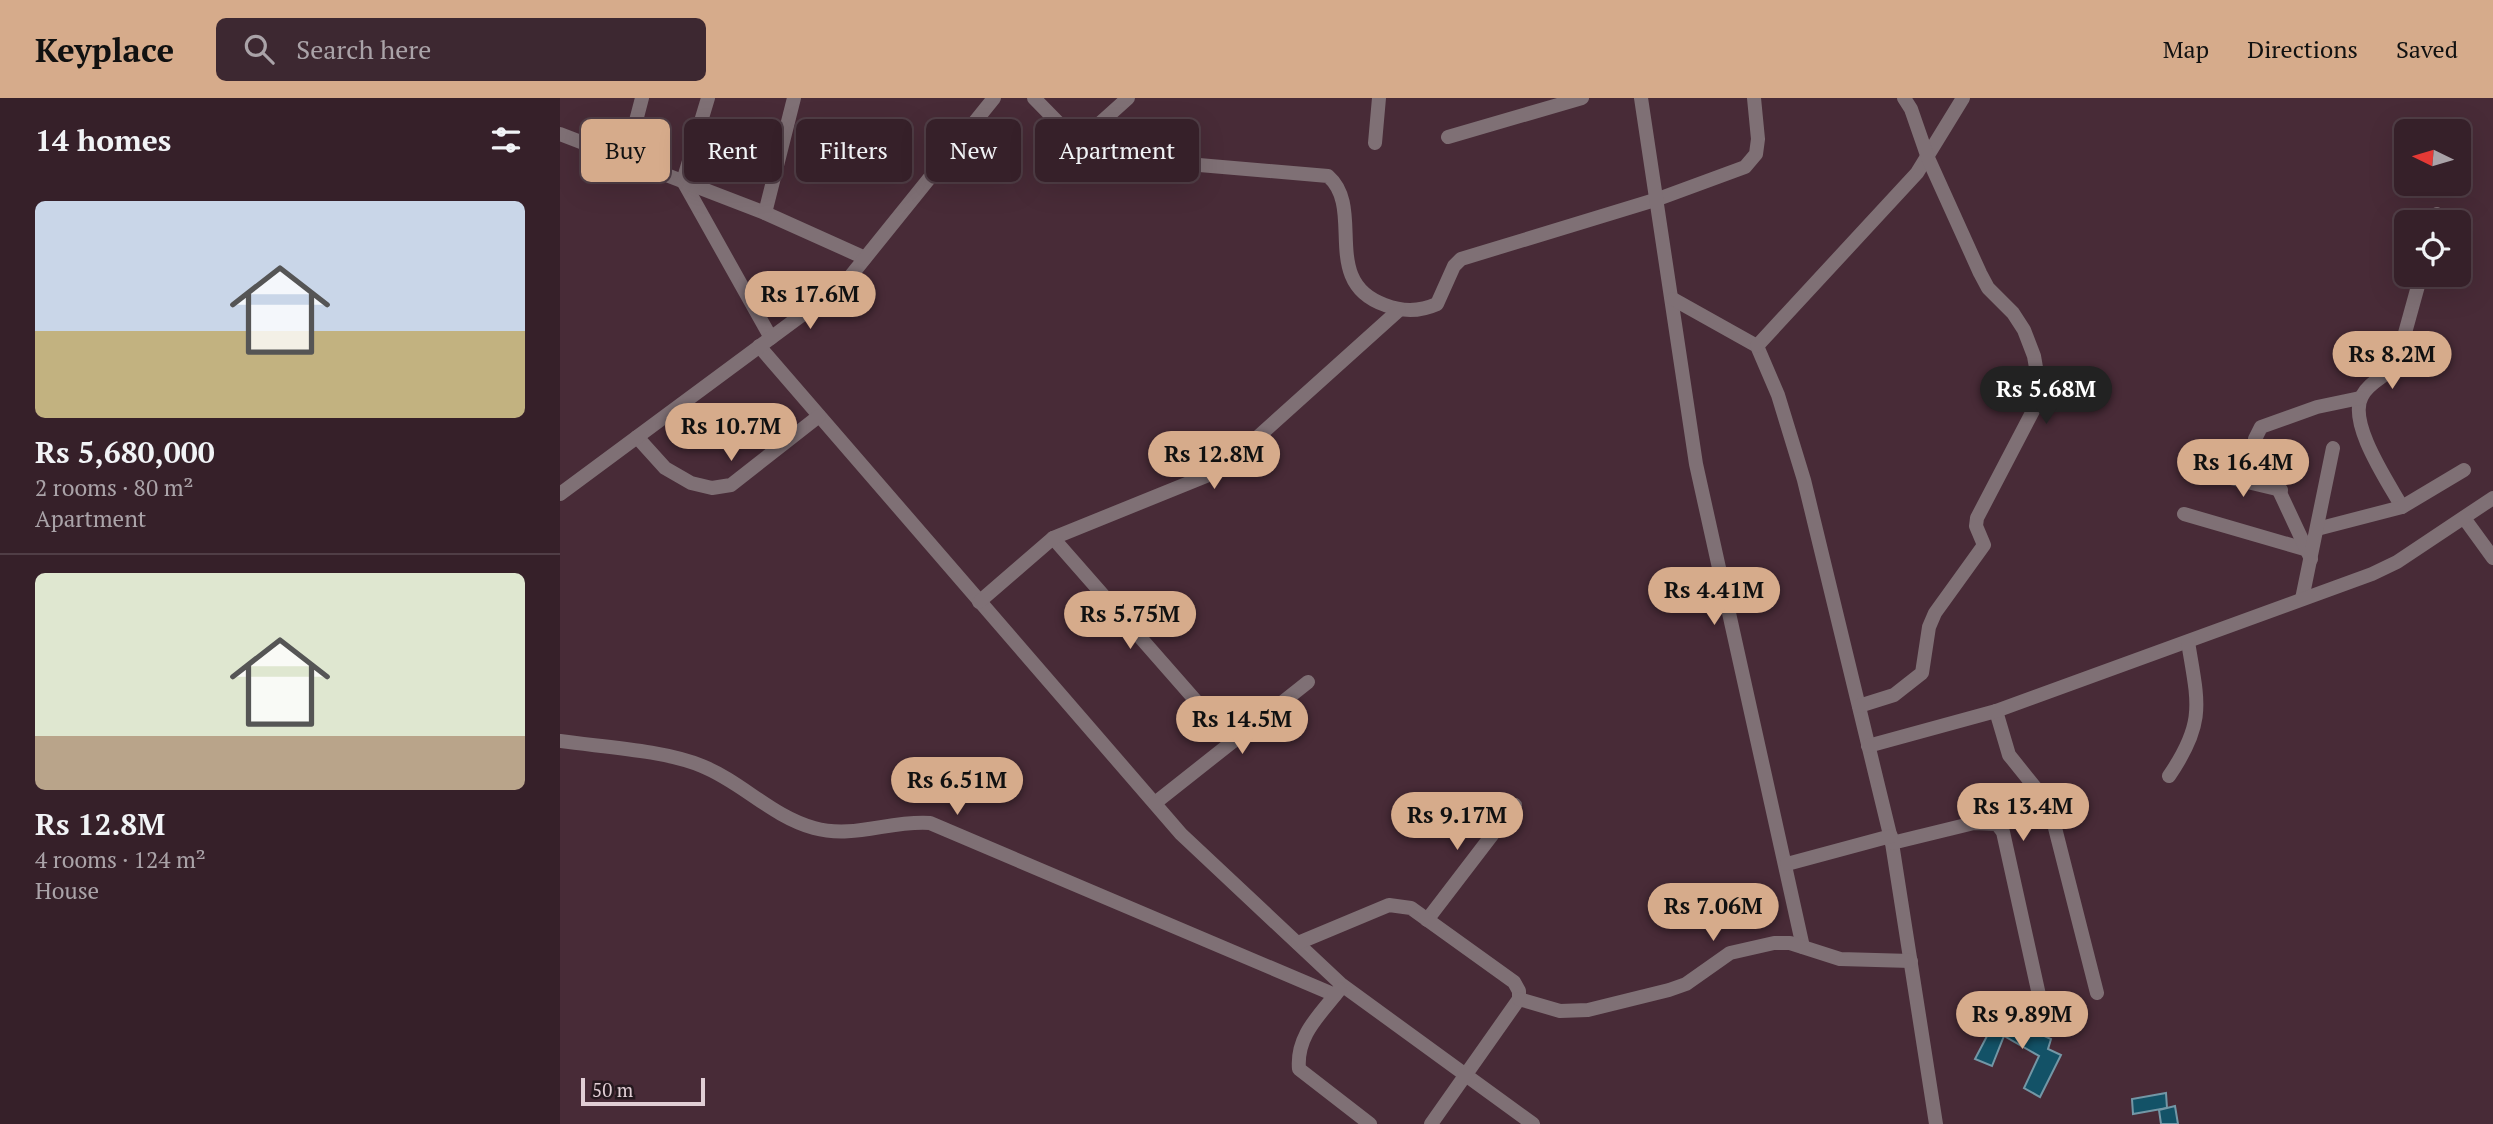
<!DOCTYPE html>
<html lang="en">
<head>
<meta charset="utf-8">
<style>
  :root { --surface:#362029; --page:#3d2831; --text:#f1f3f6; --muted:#aaa3a8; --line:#503e46; --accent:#d6ab8b }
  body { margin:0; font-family:"PT Serif",serif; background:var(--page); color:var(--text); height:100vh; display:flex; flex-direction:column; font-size:26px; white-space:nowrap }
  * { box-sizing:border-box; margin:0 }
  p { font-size:23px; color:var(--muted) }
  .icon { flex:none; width:38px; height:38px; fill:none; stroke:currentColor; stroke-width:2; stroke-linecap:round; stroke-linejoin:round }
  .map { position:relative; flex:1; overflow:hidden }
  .drawer { display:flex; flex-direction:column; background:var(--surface); width:560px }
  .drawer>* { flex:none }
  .banner { position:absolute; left:21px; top:21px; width:665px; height:63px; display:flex; gap:14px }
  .needle { width:46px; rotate:275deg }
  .tools { position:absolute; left:1834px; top:21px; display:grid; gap:14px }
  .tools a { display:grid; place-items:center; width:77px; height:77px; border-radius:10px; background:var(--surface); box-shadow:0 7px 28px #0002,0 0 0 2px var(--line); font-size:35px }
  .scale { position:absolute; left:21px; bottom:18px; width:124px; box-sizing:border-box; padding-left:7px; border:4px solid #e1ced5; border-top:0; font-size:19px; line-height:24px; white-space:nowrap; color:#e1ced5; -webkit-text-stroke:5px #25181e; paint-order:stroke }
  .price { position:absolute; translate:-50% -60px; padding:0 16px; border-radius:24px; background:var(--accent); color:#111; font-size:23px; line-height:46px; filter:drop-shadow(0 2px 4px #0008) }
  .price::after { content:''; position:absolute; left:50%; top:42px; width:21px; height:16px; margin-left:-10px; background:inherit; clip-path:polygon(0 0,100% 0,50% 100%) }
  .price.active { background:#222; color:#fff }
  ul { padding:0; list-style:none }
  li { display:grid; align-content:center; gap:14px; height:371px; padding:0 35px }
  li+li { border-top:2px solid var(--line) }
  li span { display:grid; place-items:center; height:217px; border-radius:10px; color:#555 }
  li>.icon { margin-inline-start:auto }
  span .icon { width:126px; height:126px; fill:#fffc; stroke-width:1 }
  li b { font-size:30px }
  h2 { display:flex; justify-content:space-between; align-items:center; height:84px; padding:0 35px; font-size:30px }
  .pill { padding:0 24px; border-radius:10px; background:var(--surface); box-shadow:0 7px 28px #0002,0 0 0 2px var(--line); font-size:24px; line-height:63px }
  .pill.active { background:var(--accent); color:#111 }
  header { display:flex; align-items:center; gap:42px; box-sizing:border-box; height:98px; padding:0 35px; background:var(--accent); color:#111 }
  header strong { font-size:33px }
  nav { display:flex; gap:38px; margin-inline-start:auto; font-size:24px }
  .search { width:490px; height:63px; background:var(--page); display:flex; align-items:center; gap:18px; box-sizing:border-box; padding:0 24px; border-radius:10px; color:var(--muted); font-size:26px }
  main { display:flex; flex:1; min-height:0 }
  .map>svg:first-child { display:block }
  .building { fill:#135267; stroke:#7397a6; stroke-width:2 }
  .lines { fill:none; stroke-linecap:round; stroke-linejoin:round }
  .minor { stroke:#7f7075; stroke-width:14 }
  .tertiary { stroke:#7f7075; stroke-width:14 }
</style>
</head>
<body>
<header>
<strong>Keyplace</strong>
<div class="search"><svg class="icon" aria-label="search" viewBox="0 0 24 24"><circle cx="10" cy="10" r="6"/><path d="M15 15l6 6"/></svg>Search here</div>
<nav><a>Map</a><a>Directions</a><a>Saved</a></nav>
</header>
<main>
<section class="drawer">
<h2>14 homes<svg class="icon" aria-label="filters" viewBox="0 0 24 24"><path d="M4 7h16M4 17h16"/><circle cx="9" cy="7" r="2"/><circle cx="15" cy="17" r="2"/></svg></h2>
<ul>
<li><span style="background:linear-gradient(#c9d6e8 60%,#c2b280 0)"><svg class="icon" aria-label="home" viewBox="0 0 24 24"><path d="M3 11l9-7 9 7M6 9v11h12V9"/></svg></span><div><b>Rs 5,680,000</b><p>2 rooms · 80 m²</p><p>Apartment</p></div></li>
<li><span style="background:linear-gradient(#dfe7d0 75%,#b9a48a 0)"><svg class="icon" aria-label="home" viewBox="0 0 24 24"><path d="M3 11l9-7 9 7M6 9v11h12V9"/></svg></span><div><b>Rs 12.8M</b><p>4 rooms · 124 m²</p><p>House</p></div></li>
</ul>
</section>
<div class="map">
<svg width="1933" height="1026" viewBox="0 0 1933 1026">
  <rect width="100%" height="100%" fill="#482b37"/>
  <!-- building -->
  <g class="building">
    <path d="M 1438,917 L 1491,941 L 1488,951 L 1501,957 L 1480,999 L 1464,990 L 1479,958 L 1444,938 L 1432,968 L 1415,961 Z"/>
    <path d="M 1606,995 L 1607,1010 L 1573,1016 L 1572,1001 Z"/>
    <path d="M 1615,1008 L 1618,1026 L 1601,1026 L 1599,1012 Z"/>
  </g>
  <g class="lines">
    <!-- minor -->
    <g class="minor">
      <path d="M 148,0 L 123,83 L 211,240"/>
      <path d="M 474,0 L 518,45 L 546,59 L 768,78 C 806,111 759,184 825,207 C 843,214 859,214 877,206 L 894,168 L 901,161 L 1098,101 L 1185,69 L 1196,56 L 1198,41 L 1194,0"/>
      <path d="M 1081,0 L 1136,366 L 1243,849"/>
      <path d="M 0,36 L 205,115 L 305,160"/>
      <path d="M 888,39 L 1022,0"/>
      <path d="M 518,45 L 568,0"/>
      <path d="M 815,45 L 819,0"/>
      <path d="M 66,61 L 82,0"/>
      <path d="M 205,115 L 234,0"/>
      <path d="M 1875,124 L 1877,116"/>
      <path d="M 1113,201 L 1197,248 L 1218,297 L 1244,382 L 1332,745 L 1376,1026"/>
      <path d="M 199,248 L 621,736 L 782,887 L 973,1026"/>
      <path d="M 1197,248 L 1357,75 L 1403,0"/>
      <path d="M 77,339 L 105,370 L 131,385 L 152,390 L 171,387 L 259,318"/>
      <path d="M 1654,376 L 1721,392"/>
      <path d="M 1842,409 C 1828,384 1787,324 1802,298 C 1810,282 1828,279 1837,264 L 1861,177"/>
      <path d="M 1624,416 L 1748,452"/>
      <path d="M 1904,420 L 1933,460"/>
      <path d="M 1757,431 L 1842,409 L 1904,372"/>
      <path d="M 493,440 L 672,644"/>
      <path d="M 1751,461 L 1695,341 L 1701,329 L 1757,309 L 1800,300"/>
      <path d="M 1742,501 L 1773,350"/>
      <path d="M 419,504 L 493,440 L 646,378 L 680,355 L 839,212"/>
      <path d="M 1299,608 L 1334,597 L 1362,575 L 1369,529 L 1375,515 L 1424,447 L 1416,428 L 1417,420 L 1475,309 L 1479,287 L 1474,258 L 1464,232 L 1453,215 L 1428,190 L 1420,175 L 1368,60 L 1351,11 L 1344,0"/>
      <path d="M 1436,613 L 1449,657 L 1482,698 L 1493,722 L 1537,895"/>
      <path d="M 0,643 C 42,649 104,652 142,668 C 182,684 211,718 254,730 C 294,741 330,722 370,725 L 775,897"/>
      <path d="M 1308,648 L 1436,613 L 1812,476 L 1837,464 L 1933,400"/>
      <path d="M 1609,678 C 1646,624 1638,605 1628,544"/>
      <path d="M 595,705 L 748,584"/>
      <path d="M 1332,745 L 1414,725 L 1437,726 L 1443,734 L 1481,906"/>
      <path d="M 1227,766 L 1331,738"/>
      <path d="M 867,822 L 955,707"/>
      <path d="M 738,845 L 829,807 L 851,810 L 954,884 L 959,893 L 959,901 L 871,1026"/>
      <path d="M 780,891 C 760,917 736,937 739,971 L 810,1026"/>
      <path d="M 959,901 L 1000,913 L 1028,912 L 1109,892 L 1126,886 L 1170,855 L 1214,845 L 1230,845 L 1280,861 L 1351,863"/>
    </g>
    <!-- tertiary -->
    <path class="tertiary" d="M 0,396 L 285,185 L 434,0"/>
  </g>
</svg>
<div class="tools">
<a><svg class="needle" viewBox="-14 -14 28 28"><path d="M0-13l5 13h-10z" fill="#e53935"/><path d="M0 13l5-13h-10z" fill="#aaa3a8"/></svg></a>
<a><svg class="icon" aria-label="locate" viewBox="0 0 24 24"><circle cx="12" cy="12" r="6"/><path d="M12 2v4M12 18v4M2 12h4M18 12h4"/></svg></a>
</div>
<div class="scale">50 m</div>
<b class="price" style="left:250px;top:233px">Rs 17.6M</b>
<b class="price" style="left:1832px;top:293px">Rs 8.2M</b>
<b class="price active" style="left:1486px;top:328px">Rs 5.68M</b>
<b class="price" style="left:171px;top:365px">Rs 10.7M</b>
<b class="price" style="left:654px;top:393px">Rs 12.8M</b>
<b class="price" style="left:1683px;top:401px">Rs 16.4M</b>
<b class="price" style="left:1154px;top:529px">Rs 4.41M</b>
<b class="price" style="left:570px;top:553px">Rs 5.75M</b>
<b class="price" style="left:682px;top:658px">Rs 14.5M</b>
<b class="price" style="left:397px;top:719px">Rs 6.51M</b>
<b class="price" style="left:1463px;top:745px">Rs 13.4M</b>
<b class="price" style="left:897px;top:754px">Rs 9.17M</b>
<b class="price" style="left:1153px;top:845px">Rs 7.06M</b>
<b class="price" style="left:1462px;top:953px">Rs 9.89M</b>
<div class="banner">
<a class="pill active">Buy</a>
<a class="pill">Rent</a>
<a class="pill">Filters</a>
<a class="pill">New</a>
<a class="pill">Apartment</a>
</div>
</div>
</main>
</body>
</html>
